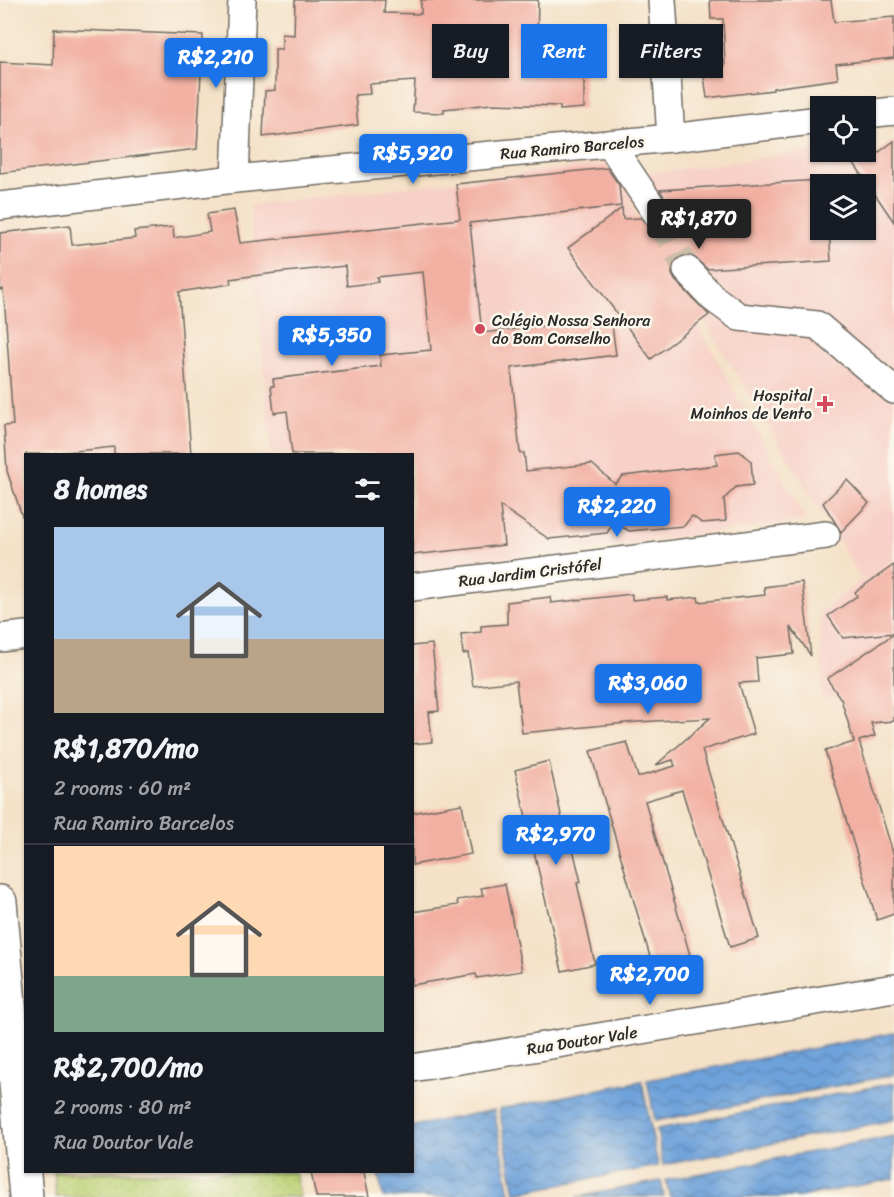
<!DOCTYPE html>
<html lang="en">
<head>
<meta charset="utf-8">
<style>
  :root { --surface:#171b24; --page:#242831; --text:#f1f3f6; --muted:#9ea1a6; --line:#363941; --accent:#1a73e8 }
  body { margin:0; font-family:Sriracha,sans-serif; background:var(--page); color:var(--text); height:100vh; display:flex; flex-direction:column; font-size:22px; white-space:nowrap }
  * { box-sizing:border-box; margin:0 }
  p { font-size:20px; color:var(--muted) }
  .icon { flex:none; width:33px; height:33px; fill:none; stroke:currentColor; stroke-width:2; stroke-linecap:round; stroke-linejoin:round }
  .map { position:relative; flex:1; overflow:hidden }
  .details { position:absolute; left:24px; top:453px; width:390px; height:720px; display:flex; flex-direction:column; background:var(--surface); border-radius:0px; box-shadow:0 2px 4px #0004 }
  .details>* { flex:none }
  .hud { position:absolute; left:432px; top:24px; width:372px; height:54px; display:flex; gap:12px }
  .buttons { position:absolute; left:810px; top:96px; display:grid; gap:12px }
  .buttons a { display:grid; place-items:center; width:66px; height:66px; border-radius:0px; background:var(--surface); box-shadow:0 2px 4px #0004; font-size:30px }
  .price { position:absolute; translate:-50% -51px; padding:0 14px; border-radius:6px; background:var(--accent); color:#fff; font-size:20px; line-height:39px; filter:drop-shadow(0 2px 3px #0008) }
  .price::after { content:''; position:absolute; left:50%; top:36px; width:18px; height:14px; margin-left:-9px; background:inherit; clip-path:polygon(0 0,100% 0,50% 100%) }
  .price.active { background:#222; color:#fff }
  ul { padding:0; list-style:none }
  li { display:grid; align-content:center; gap:12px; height:318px; padding:0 30px }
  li+li { border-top:2px solid var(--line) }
  li span { display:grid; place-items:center; height:186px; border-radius:0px; color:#555 }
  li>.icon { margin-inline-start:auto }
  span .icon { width:108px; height:108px; fill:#fffc; stroke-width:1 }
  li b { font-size:26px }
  h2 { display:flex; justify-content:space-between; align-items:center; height:72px; padding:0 30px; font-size:26px }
  .tag { padding:0 21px; border-radius:0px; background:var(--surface); box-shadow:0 2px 4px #0004; font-size:21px; line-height:54px }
  .tag.active { background:var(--accent); color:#fff }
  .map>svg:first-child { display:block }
  .built { fill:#f7d1c7; fill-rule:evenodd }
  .grass { fill:url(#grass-dots); stroke:#747e50; stroke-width:1.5 }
  .water { fill:url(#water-waves); stroke:#4c6682; stroke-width:1.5 }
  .building { fill:#f2b0a3 }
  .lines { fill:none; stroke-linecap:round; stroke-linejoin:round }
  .minor-tunnel { stroke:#ccbda8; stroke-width:27; stroke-dasharray:27 14; stroke-linecap:butt }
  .minor-casing { stroke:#716b62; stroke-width:30 }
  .major-casing { stroke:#716b62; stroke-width:36 }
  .minor { stroke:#fff; stroke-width:27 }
  .major { stroke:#fff; stroke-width:33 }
  .poi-dot { fill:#d1495b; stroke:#fbf7ec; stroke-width:2 }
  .labels { text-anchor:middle; stroke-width:5; stroke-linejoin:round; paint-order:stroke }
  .street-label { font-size:16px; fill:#2b2b2b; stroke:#fbf7ec }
  .poi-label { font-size:16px; fill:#2b2b2b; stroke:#fbf7ec; text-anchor:start }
</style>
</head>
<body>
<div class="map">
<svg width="894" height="1197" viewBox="0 0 894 1197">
  <defs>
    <pattern id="grass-dots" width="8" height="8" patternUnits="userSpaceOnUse" patternTransform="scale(1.5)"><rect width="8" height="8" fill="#bcd174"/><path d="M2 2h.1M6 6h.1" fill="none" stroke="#a2b465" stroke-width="1.8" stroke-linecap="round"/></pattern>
    <pattern id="water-waves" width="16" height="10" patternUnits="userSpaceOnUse" patternTransform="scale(1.5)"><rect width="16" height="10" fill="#6ea2da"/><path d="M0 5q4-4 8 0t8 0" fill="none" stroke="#5b84b1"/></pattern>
  </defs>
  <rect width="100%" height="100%" fill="#fbf7ec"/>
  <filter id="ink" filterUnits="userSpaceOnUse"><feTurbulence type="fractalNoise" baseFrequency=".0167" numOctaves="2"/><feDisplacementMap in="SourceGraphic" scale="12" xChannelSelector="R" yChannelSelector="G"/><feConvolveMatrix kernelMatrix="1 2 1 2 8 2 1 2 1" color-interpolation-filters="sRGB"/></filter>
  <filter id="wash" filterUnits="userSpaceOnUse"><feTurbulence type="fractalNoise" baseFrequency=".008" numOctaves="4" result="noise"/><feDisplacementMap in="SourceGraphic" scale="24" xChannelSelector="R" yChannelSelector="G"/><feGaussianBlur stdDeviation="1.35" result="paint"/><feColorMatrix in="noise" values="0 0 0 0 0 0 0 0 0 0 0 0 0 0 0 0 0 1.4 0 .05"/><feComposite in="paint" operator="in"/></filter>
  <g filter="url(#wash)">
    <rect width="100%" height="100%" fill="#f4e1c7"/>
    <!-- built -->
    <g class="built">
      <path d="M 820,150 L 866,150 L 894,188 L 894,718 L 884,697 L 822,698 L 820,613 L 862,579 L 617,178 ZM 820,184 L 866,184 L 866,230 L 820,230 Z"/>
      <path d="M 608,163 L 806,520 L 413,571 L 412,454 L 271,454 L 250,205 Z"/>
    </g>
    <!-- grass -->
    <path class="grass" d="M 54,1172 L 295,1172 L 300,1197 L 56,1197 Z"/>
    <!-- water -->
    <g class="water">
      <path d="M 894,1033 L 894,1075 L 655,1121 L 647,1080 Z"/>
      <path d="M 642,1081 L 658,1166 L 515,1193 L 499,1109 Z"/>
      <path d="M 894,1083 L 894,1120 L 663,1165 L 657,1129 Z"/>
      <path d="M 494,1110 L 510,1194 L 495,1197 L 383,1197 L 378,1172 L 412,1172 L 413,1126 Z"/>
      <path d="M 894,1136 L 894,1179 L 799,1197 L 670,1197 L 666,1180 Z"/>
      <path d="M 661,1181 L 664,1197 L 577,1197 Z"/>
    </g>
    <g id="blocks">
      <!-- building -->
      <g class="building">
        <path d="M 295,0 L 385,0 L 384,13 L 421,14 L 421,0 L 538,0 L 537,42 L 584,42 L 584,108 L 560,110 L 560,106 L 492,104 L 444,109 L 444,113 L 413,112 L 415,81 L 369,84 L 370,94 L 355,95 L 358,125 L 263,137 L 265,91 L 275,90 L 275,49 L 282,49 L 282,34 L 294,35 Z"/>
        <path d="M 710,0 L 831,0 L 834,22 L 894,17 L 894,58 L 836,64 L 838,79 L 773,88 L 773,90 L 707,98 L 703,68 L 725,66 L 723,19 L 711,19 Z"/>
        <path d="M 54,29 L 203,35 L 197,149 L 0,173 L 0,62 L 53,65 Z"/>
        <path d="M 894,141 L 894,222 L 853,162 L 871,150 L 875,155 Z"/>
        <path d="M 607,168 L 619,185 L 621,206 L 470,223 L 482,333 L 611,318 L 616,355 L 511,368 L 520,453 L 524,453 L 526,471 L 592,464 L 615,484 L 623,476 L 717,465 L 715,454 L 739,451 L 751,461 L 753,485 L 736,487 L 724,499 L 726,521 L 702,523 L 692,516 L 684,526 L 629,531 L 614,522 L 607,533 L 549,539 L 500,506 L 504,545 L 412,555 L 412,454 L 292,454 L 287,411 L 274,413 L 271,386 L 274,386 L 273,379 L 381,366 L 380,355 L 431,350 L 423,272 L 377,277 L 378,282 L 347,286 L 345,266 L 275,273 L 230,279 L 231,284 L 179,292 L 191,454 L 114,454 L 114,447 L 48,454 L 26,454 L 26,515 L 22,516 L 7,471 L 4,426 L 13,425 L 5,308 L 3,289 L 0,290 L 0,233 L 70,225 L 72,245 L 135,238 L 134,231 L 173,227 L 174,238 L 210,232 L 207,214 L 234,210 L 240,243 L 460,219 L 456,184 Z"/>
        <path d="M 820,180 L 820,230 L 829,230 L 831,261 L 707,269 L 692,255 L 684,255 L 677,258 L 672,266 L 672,274 L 675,280 L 709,315 L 651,359 L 568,248 L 622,208 L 623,219 L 641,218 L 653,231 L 661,233 L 667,230 L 673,223 L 675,215 L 660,190 Z"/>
        <path d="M 847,480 L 869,503 L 841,532 L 823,503 Z"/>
        <path d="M 894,565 L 894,633 L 843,638 L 828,616 L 857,596 L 855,592 Z"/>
        <path d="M 802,582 L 811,656 L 791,627 L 794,654 L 756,658 L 758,682 L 739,683 L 754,734 L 702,750 L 759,938 L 730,947 L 682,790 L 645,801 L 690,955 L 653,967 L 590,751 L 627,742 L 638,777 L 675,766 L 673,760 L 656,765 L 710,718 L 637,722 L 522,733 L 516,681 L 473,686 L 468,653 L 463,654 L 461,634 L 481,632 L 481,626 L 507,624 L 507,602 L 550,597 L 551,603 L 632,594 L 632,600 L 667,597 L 667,600 L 698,597 L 699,602 L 765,595 L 764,587 Z"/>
        <path d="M 894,634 L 894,721 L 871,723 L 875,736 L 859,741 L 894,856 L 894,914 L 877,920 L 825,751 L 854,742 L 841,699 L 827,679 Z"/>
        <path d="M 432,644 L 439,711 L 429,712 L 432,742 L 412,744 L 412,646 Z"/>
        <path d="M 549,761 L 568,846 L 572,845 L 581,882 L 577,883 L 595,964 L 562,971 L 515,770 Z"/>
        <path d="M 462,804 L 471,854 L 412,865 L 412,813 Z"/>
        <path d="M 505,884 L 522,971 L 477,978 L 476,974 L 412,985 L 412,912 L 458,905 L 457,900 L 483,896 L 481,888 Z"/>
        <path d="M 311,1172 L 364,1172 L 369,1197 L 316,1197 Z"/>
      </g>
    </g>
  </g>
  <g filter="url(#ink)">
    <use href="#blocks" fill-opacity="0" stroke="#716b62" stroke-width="1.5"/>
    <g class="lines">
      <!-- minor-tunnel -->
      <path class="minor-tunnel" d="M 659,217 L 687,270"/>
      <!-- minor casing -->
      <g class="minor-casing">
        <g id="minor">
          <path d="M 662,0 L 671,138"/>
          <path d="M 866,114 L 894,111"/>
          <path d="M 610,144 L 659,217"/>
          <path d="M 235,179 L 242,0"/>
          <path d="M 0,206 L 235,179 L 671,138 L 820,120"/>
          <path d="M 687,270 L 713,298 L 739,317 L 817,325 L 894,390"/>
          <path d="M 412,587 L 826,535"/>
          <path d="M 0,638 L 26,635"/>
          <path d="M 412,1068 L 894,988"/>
        </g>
      </g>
      <!-- major casing -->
      <g class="major-casing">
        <path id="major" d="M 0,902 L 26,1197"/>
      </g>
      <!-- minor -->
      <use href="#minor" class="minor"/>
      <!-- major -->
      <use href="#major" class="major"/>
    </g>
  </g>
  <!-- markers -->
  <g class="poi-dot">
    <circle cx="480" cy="329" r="6"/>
    <path d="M822 395h6v6h6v6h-6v6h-6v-6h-6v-6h6z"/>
  </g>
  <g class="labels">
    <!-- street labels -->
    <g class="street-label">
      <text transform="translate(572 147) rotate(-5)" y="6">Rua Ramiro Barcelos</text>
      <text transform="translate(530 572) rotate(-7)" y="6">Rua Jardim Cristófel</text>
      <text transform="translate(582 1040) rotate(-9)" y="6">Rua Doutor Vale</text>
    </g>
    <!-- poi labels -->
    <g class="poi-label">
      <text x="492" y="326">Colégio Nossa Senhora<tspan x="492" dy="18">do Bom Conselho</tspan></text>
      <text x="812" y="401" text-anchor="end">Hospital<tspan x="812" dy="18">Moinhos de Vento</tspan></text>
    </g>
  </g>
</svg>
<div class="buttons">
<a><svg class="icon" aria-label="locate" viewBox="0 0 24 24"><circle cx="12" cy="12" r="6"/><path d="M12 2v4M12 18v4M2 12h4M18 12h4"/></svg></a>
<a><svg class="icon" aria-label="layers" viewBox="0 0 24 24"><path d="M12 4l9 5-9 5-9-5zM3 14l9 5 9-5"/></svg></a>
</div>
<b class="price" style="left:216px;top:89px">R$2,210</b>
<b class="price" style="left:413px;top:185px">R$5,920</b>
<b class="price active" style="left:699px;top:250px">R$1,870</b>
<b class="price" style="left:332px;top:367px">R$5,350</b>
<b class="price" style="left:617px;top:538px">R$2,220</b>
<b class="price" style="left:648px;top:715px">R$3,060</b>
<b class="price" style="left:556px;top:866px">R$2,970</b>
<b class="price" style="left:650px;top:1006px">R$2,700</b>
<div class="hud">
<a class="tag">Buy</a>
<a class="tag active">Rent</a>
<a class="tag">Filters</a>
</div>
<section class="details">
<h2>8 homes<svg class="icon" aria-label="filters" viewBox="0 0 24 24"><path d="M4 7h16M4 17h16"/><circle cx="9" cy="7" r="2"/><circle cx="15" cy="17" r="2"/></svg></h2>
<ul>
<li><span style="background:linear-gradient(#a9c7e8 60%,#b9a48a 0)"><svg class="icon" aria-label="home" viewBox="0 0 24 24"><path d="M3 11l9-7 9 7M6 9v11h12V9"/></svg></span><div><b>R$1,870/mo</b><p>2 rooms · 60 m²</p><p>Rua Ramiro Barcelos</p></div></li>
<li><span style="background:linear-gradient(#ffd9b3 70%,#7fa58c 0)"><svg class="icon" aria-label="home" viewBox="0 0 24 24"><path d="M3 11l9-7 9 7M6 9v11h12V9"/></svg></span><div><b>R$2,700/mo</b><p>2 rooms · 80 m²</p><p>Rua Doutor Vale</p></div></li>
</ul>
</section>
</div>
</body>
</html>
